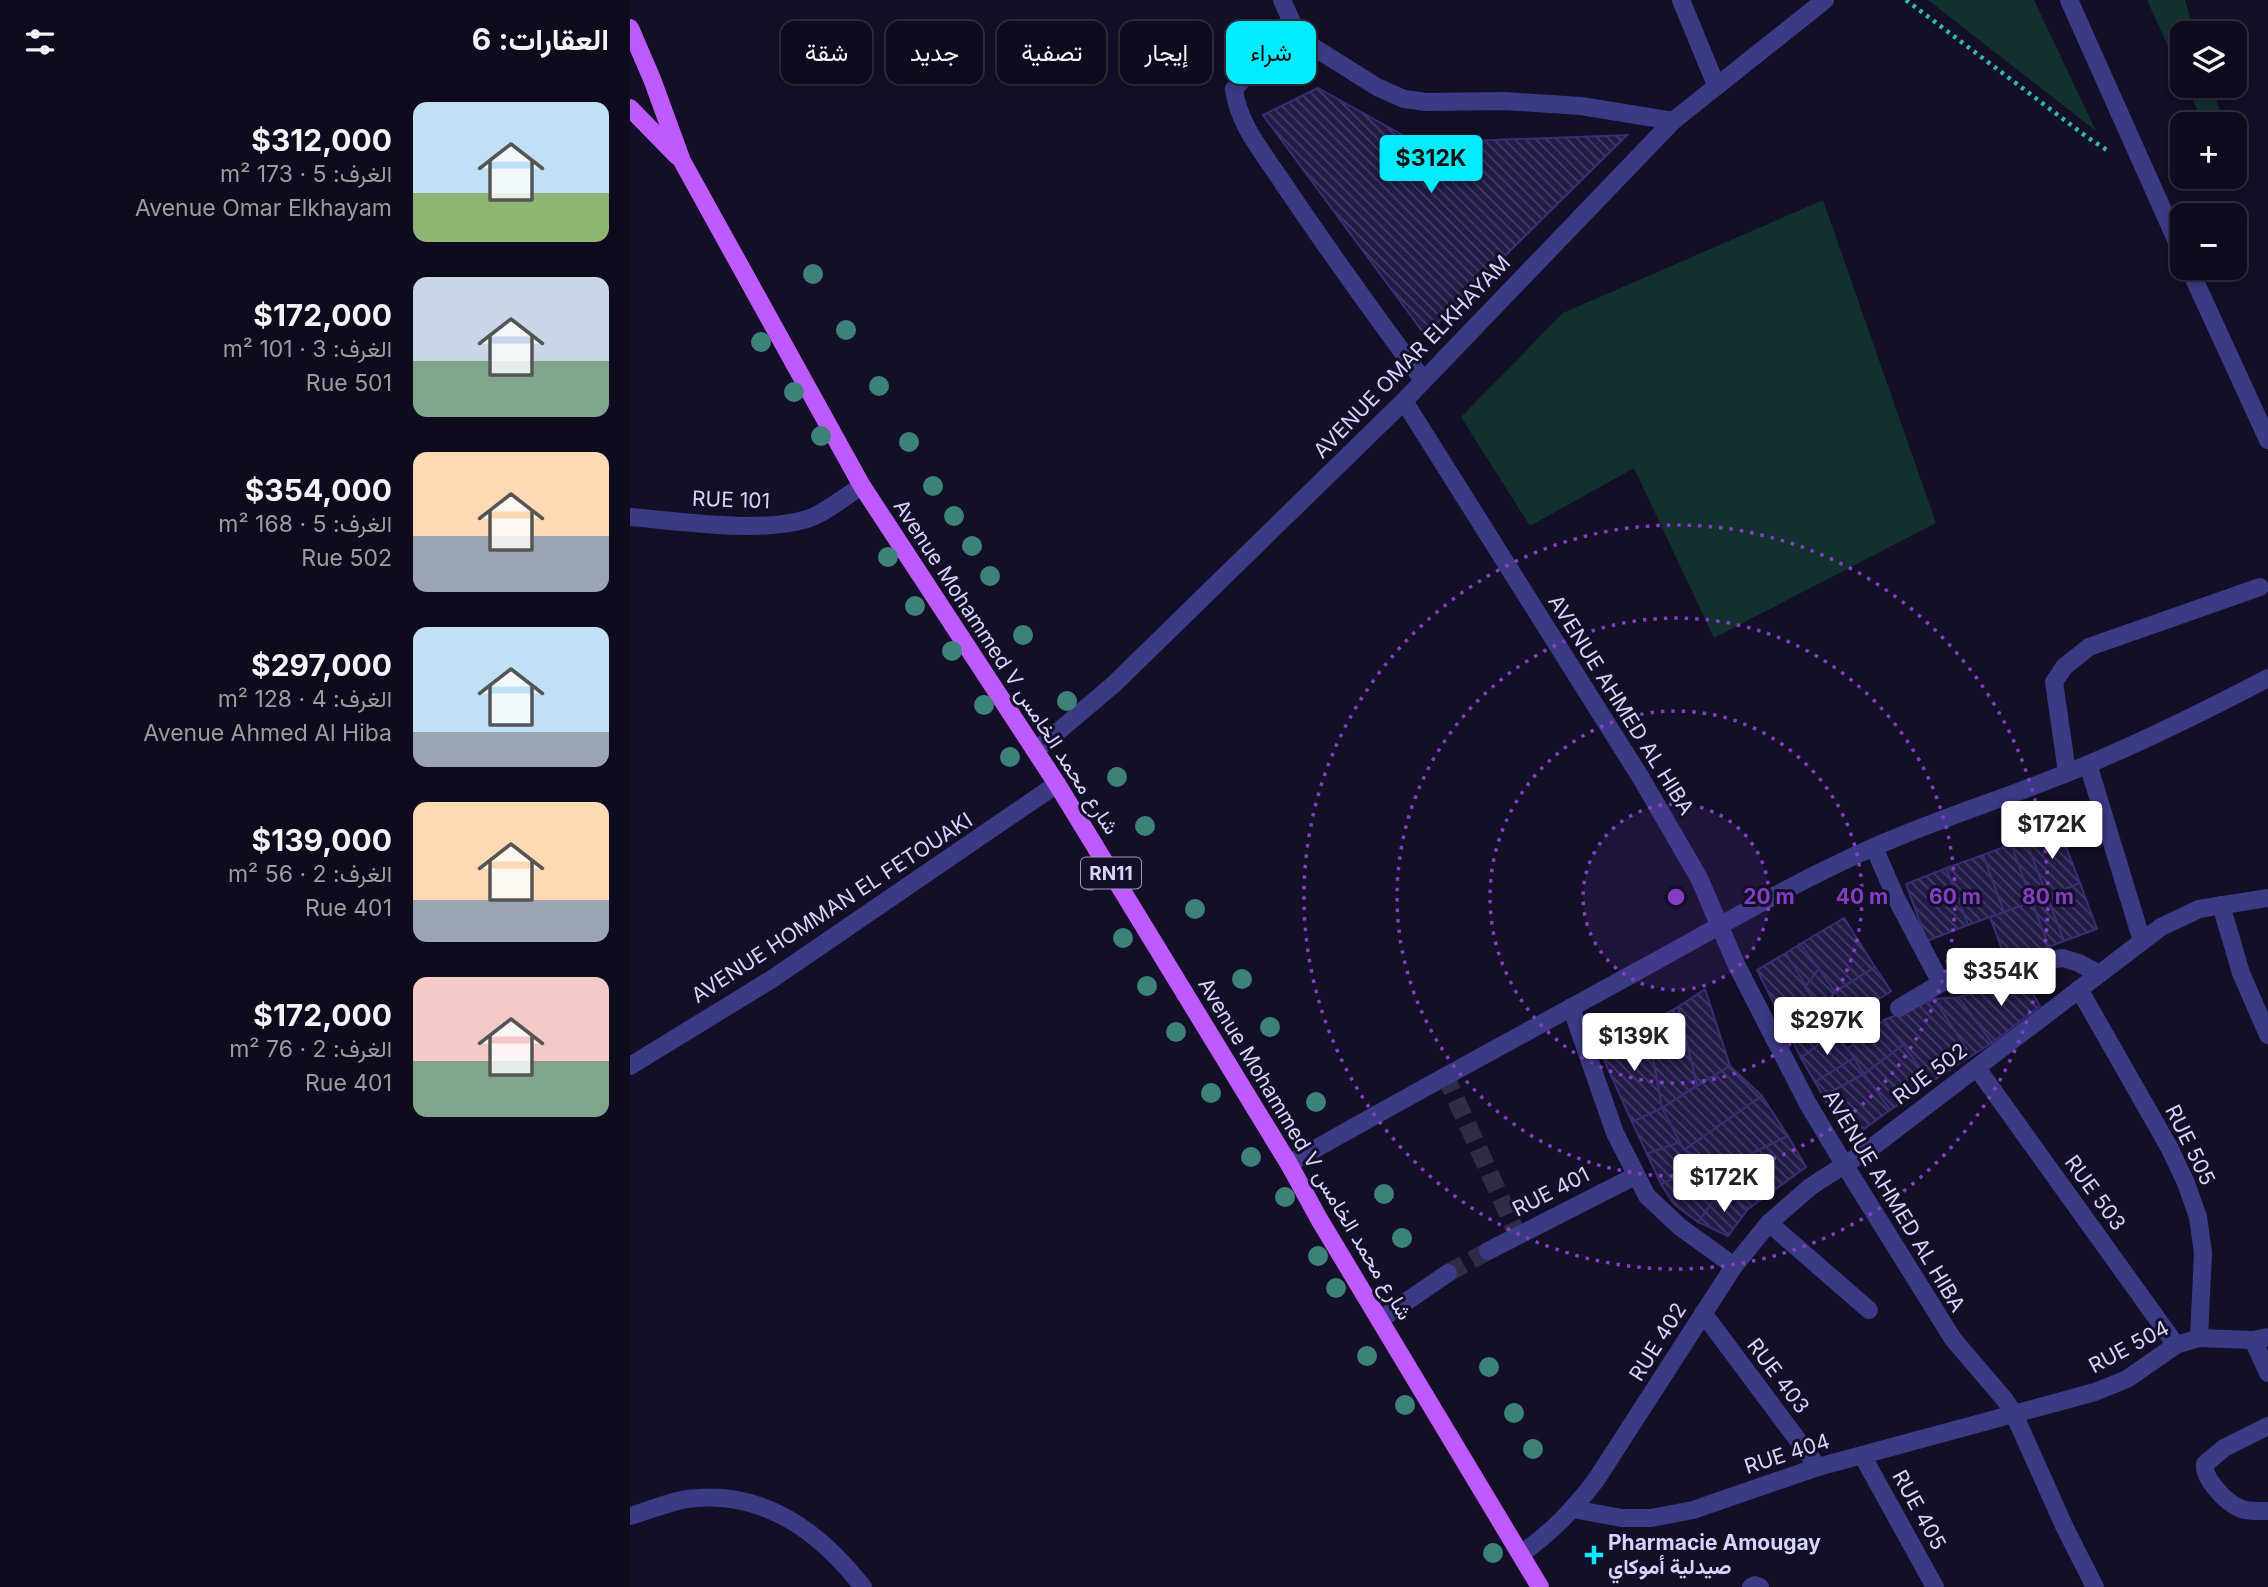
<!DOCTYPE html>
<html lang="ar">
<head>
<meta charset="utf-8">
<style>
  :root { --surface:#0e0b1c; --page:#1c1929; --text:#f1f3f6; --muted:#9b9ba3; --line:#2e2b3b; --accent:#00ebfe }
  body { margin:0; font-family:Inter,Vazirmatn,sans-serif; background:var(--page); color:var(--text); direction:rtl; height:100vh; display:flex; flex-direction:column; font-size:26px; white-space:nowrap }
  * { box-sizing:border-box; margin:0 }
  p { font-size:23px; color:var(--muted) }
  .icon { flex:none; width:38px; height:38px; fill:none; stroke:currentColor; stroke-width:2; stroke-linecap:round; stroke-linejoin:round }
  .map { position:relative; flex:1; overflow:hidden; direction:ltr }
  .sheet { display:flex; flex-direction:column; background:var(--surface); width:630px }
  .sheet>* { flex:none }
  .banner { position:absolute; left:21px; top:21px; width:665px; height:63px; direction:rtl; display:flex; gap:14px }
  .buttons { position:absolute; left:1540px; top:21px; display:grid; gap:14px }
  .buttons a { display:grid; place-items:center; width:77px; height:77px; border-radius:14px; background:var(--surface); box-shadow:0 4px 10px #0003,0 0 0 2px var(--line); font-size:35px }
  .price { position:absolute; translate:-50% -60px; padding:0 16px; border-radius:7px; background:#fff; color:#222; font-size:23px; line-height:46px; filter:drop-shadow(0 2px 4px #0008) }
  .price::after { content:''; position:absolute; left:50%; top:42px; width:21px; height:16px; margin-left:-10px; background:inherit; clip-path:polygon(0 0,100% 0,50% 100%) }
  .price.active { background:var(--accent); color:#111 }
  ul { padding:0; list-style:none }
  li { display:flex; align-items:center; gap:21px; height:175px; padding:0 21px }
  li span { display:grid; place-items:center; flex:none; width:196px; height:140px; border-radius:14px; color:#555 }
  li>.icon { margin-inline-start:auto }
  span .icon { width:84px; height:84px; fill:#fffc; stroke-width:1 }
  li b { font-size:30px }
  h2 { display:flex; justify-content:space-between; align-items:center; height:84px; padding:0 21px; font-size:30px }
  .chip { padding:0 24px; border-radius:14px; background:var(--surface); box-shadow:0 4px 10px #0003,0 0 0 2px var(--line); font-size:24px; line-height:63px }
  .chip.active { background:var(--accent); color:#111 }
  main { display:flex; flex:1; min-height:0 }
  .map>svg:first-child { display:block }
  .green { fill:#12302e }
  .building { fill:url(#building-back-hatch); stroke:#392d73; stroke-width:2 }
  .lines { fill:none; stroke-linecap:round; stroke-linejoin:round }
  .minor-tunnel { stroke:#302c47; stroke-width:18; stroke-dasharray:18 9; stroke-linecap:butt }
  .path { stroke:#2fb8ac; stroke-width:4.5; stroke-dasharray:3.5 5; stroke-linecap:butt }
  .minor { stroke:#3b3a85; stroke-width:18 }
  .major { stroke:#be5aff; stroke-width:18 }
  .tree { fill:#3c8279 }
  .ring { fill:none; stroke:#843dc5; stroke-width:3.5; stroke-dasharray:3.5 7 }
  .poi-dot { fill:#00ebfe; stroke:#120f26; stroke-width:2.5 }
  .labels { text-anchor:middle; stroke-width:6; stroke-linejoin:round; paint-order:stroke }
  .shield { fill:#120f26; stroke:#9c98be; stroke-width:2 }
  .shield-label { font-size:19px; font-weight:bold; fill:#d7d3ff }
  .street-label { font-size:21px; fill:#d7d3ff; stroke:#120f26 }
  .poi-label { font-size:21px; font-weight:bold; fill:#d7d3ff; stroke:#120f26; text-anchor:start }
  .centre { fill:#843dc5; stroke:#120f26; stroke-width:3.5 }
  .ring-label { font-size:21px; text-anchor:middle; font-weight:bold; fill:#843dc5; stroke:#120f26; stroke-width:6; stroke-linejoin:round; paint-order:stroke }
</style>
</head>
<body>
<main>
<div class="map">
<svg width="1638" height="1587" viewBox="0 0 1638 1587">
  <defs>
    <pattern id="building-back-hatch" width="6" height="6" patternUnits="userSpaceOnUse" patternTransform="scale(1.75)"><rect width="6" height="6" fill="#231b47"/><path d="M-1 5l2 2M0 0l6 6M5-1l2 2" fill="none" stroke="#423b63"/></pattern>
  </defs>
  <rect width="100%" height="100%" fill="#120f26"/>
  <!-- green -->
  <g class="green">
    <path d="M 1298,0 L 1404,0 L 1466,131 Z"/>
    <path d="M 1517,0 L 1555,0 L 1565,33 L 1552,33 L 1552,77 Z"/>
    <path d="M 1556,86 L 1582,86 L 1594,124 L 1574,124 Z"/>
    <path d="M 1193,200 L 1306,523 L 1084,638 L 1004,468 L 900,526 L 831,417 L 933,313 Z"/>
  </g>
  <!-- building -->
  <g class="building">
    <path d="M 688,88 L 787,143 L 997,135 L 795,335 L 633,115 Z"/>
    <path d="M 1428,826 L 1450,883 L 1417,896 L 1395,839 Z"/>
    <path d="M 1395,839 L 1417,896 L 1402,902 L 1381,844 Z"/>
    <path d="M 1381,844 L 1402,902 L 1374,912 L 1353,855 Z"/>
    <path d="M 1353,855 L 1374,912 L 1338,925 L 1316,868 Z"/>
    <path d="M 1316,868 L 1338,925 L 1297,941 L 1276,884 Z"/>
    <path d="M 1450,883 L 1467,929 L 1434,941 L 1417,896 Z"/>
    <path d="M 1417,896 L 1434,941 L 1419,947 L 1402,902 Z"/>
    <path d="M 1402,902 L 1419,947 L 1377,963 L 1360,917 Z"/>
    <path d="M 1214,918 L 1245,967 L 1205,992 L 1170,944 Z"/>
    <path d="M 1170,944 L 1189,969 L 1175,987 L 1156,953 Z"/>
    <path d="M 1156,953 L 1191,1011 L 1154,1024 L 1127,970 Z"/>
    <path d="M 1245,967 L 1261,991 L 1224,1016 L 1205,992 Z"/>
    <path d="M 1189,969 L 1205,992 L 1191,1011 L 1175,987 Z"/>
    <path d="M 1395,980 L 1410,1006 L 1362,1043 L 1328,997 Z"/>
    <path d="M 1075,989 L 1100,1066 L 1067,1085 L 1048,1007 Z"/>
    <path d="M 1328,997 L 1362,1043 L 1341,1056 L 1304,999 Z"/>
    <path d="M 1304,999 L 1341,1056 L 1301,1082 L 1254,1020 Z"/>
    <path d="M 1048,1007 L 1067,1085 L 1032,1108 L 1017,1024 Z"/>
    <path d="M 1191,1011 L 1205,1032 L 1171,1058 L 1154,1024 Z"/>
    <path d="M 1254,1020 L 1273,1045 L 1234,1074 L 1217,1049 Z"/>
    <path d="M 1017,1024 L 1032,1108 L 1002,1122 L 969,1049 Z"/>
    <path d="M 1205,1032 L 1224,1058 L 1185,1082 L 1171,1058 Z"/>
    <path d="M 1273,1045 L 1301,1082 L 1260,1110 L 1234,1074 Z"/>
    <path d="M 1224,1058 L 1234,1074 L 1193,1096 L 1185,1082 Z"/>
    <path d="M 1100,1066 L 1132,1096 L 1054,1150 L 1032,1108 Z"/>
    <path d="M 1234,1074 L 1260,1110 L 1220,1139 L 1193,1096 Z"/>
    <path d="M 1132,1096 L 1158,1136 L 1106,1161 L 1101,1177 L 1082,1162 L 1054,1150 Z"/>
    <path d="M 1032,1108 L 1050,1142 L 1017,1154 L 1002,1122 Z"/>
    <path d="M 1158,1136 L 1176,1167 L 1139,1194 L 1106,1161 Z"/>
    <path d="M 1050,1142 L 1054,1150 L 1082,1162 L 1031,1184 L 1017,1154 Z"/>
    <path d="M 1106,1161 L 1139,1194 L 1118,1209 L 1092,1189 L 1101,1177 Z"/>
    <path d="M 1082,1162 L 1101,1177 L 1068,1222 L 1044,1204 L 1031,1184 Z"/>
    <path d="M 1092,1189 L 1118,1209 L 1098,1236 L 1068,1222 Z"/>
  </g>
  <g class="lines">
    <!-- minor-tunnel -->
    <g class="minor-tunnel">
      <path d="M 815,1075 L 887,1234"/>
      <path d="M 818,1273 L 858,1251"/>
    </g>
    <!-- path -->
    <path class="path" d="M 1276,0 L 1457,137 L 1480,152"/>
    <!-- minor -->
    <g class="minor">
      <path d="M 652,0 L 669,38 L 747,87 L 774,99 L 796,102 L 874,101 L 951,106 L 1043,121"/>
      <path d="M 1051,0 L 1086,85"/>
      <path d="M 1439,0 L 1552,253"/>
      <path d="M 669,38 L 613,79 L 604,89 C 608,124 634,154 653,183 C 698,250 745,315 793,380"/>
      <path d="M 1559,268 L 1638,440"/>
      <path d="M 774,401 L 1011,778 L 1069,878 L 1106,964 L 1178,1104 L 1214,1164 L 1323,1339 L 1375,1400 L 1384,1414 L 1435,1528 L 1465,1587"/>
      <path d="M 0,517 C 49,521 144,536 187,515 C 203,507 217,495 232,486"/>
      <path d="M 405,751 L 483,685 L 774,401 L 1043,121 L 1195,0"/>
      <path d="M 1458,764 L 1512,941"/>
      <path d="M 1437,772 L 1424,682 L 1434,667 L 1459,647 L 1630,587"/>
      <path d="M 1244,847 L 1266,898 L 1311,983"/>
      <path d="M 1591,905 L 1611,973 L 1638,1035"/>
      <path d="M 1449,989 L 1539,1147 L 1556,1183 L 1568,1217 L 1573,1253 L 1569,1338"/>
      <path d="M 941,1007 L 985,1133 L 1017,1196 L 1050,1227 L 1104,1266"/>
      <path d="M 1269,1008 L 1311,983 L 1380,965 L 1433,958 L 1449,963 L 1469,974"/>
      <path d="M 0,1066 L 142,979 L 427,784"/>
      <path d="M 1347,1068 L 1546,1345"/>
      <path d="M 659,1164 C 774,1098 890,1036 1006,972 C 1085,929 1162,883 1244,847 C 1314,816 1389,794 1459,764 C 1520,738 1579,709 1638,678"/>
      <path d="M 1139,1223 L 1239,1310"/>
      <path d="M 858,1251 L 1005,1176"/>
      <path d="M 1073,1313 L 1188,1467"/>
      <path d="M 751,1319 L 818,1273"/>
      <path d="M 1623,1340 L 1638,1373"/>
      <path d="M 1638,1426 L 1594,1448 L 1575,1464 C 1573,1479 1596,1502 1609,1508 C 1618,1512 1628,1511 1638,1511"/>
      <path d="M 1232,1455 L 1305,1587"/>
      <path d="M 943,1509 L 992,1518 L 1021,1518 L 1063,1510 L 1188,1467 L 1465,1392 L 1497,1379 L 1546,1345 L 1569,1338 L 1623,1340 L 1638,1337"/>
      <path d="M 0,1516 C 18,1511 38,1502 57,1499 C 133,1489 189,1531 233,1587"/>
      <path d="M 891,1554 C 923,1531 942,1511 966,1480 L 1104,1266 L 1139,1223 L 1180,1187 L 1245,1145 L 1531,927 L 1569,909 L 1638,898"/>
      <path d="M 1121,1587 L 1125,1585 L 1130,1587"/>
    </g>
    <!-- major -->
    <g class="major">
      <path d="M 0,28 L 22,79 L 52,161 L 232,486 L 427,784 L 659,1164 L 689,1219 L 910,1587"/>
      <path d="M 0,108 L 47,156"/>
    </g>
  </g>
  <!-- trees -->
  <g class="tree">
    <circle cx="183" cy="274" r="10"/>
    <circle cx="216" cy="330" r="10"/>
    <circle cx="131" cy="342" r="10"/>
    <circle cx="249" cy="386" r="10"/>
    <circle cx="164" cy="392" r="10"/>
    <circle cx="191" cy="436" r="10"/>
    <circle cx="279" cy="442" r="10"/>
    <circle cx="303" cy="486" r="10"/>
    <circle cx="324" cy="516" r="10"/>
    <circle cx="342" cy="546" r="10"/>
    <circle cx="258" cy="557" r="10"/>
    <circle cx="360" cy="576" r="10"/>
    <circle cx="285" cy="606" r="10"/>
    <circle cx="393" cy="635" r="10"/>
    <circle cx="322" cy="651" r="10"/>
    <circle cx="437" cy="701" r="10"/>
    <circle cx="354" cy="705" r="10"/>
    <circle cx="380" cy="757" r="10"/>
    <circle cx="487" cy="777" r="10"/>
    <circle cx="515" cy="826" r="10"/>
    <circle cx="460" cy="881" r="10"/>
    <circle cx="565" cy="909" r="10"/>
    <circle cx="493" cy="938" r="10"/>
    <circle cx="612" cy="979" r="10"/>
    <circle cx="517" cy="986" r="10"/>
    <circle cx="640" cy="1027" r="10"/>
    <circle cx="546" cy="1032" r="10"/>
    <circle cx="581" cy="1093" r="10"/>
    <circle cx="686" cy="1102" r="10"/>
    <circle cx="621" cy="1157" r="10"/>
    <circle cx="754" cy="1194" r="10"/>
    <circle cx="655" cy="1197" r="10"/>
    <circle cx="772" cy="1238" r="10"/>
    <circle cx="688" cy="1256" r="10"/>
    <circle cx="706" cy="1288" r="10"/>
    <circle cx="737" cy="1356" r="10"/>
    <circle cx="859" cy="1367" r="10"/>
    <circle cx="775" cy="1405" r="10"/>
    <circle cx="884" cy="1413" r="10"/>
    <circle cx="903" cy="1449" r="10"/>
    <circle cx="863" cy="1553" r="10"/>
  </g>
  <!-- distance rings -->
  <circle cx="1046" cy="897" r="93" fill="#843dc5" fill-opacity=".12"/>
  <g class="ring">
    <circle cx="1046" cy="897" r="93"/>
    <circle cx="1046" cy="897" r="186"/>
    <circle cx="1046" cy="897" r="279"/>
    <circle cx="1046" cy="897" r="372"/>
  </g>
  <!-- markers -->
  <path class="poi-dot" d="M960.5 1544.5h7v7h7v7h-7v7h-7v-7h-7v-7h7z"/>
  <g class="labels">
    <!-- shield labels -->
    <rect class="shield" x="451" y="857.5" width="60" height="31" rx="5"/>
    <g class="shield-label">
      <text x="481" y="880">RN11</text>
    </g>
    <!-- street labels -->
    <g class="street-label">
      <text transform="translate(782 357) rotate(-46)" y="7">AVENUE OMAR ELKHAYAM</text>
      <text transform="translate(101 500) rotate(2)" y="7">RUE 101</text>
      <text transform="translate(376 667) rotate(57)" y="7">Avenue Mohammed V شارع محمد الخامس</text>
      <text transform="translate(991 705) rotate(58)" y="7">AVENUE AHMED AL HIBA</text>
      <text transform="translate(202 908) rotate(-33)" y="7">AVENUE HOMMAN EL FETOUAKI</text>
      <text transform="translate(1300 1074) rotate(-37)" y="7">RUE 502</text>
      <text transform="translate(1560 1145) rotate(64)" y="7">RUE 505</text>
      <text transform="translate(675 1149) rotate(59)" y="7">Avenue Mohammed V شارع محمد الخامس</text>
      <text transform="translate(921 1192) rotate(-27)" y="7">RUE 401</text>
      <text transform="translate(1465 1193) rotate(54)" y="7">RUE 503</text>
      <text transform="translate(1264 1201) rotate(59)" y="7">AVENUE AHMED AL HIBA</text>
      <text transform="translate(1028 1342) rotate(-58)" y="7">RUE 402</text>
      <text transform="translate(1499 1347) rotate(-28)" y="7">RUE 504</text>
      <text transform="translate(1148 1376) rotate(53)" y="7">RUE 403</text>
      <text transform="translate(1157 1454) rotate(-18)" y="7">RUE 404</text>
      <text transform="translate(1289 1510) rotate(61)" y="7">RUE 405</text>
    </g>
    <!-- poi labels -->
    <g class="poi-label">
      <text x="978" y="1550">Pharmacie Amougay<tspan x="978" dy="24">صيدلية أموكاي</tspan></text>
    </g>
  </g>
  <circle cx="1046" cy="897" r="10" class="centre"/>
  <g class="ring-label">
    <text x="1139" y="904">20 m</text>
    <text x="1232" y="904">40 m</text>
    <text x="1325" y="904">60 m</text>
    <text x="1418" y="904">80 m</text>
  </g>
</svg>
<div class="buttons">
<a><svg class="icon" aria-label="layers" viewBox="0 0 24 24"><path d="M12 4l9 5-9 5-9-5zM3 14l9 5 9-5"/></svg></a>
<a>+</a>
<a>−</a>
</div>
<b class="price active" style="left:801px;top:195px">$312K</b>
<b class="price" style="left:1422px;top:861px">$172K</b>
<b class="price" style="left:1371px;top:1008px">$354K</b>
<b class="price" style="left:1197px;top:1057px">$297K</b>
<b class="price" style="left:1004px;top:1073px">$139K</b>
<b class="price" style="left:1094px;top:1214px">$172K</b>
<div class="banner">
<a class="chip active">شراء</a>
<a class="chip">إيجار</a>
<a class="chip">تصفية</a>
<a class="chip">جديد</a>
<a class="chip">شقة</a>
</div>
</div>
<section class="sheet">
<h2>العقارات: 6<svg class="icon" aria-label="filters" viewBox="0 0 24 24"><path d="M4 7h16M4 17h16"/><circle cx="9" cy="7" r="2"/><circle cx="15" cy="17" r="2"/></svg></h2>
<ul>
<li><span style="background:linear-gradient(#bfe0f5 65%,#8fb573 0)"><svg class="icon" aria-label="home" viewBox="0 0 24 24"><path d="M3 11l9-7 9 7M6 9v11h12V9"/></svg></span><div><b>$312,000</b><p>الغرف: 5 · 173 m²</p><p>Avenue Omar Elkhayam</p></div></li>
<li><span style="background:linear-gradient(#c9d6e8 60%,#7fa58c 0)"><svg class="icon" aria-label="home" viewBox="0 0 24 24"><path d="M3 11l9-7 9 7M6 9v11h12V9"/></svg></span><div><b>$172,000</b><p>الغرف: 3 · 101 m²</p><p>Rue 501</p></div></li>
<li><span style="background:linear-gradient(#ffd9b3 60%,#9aa5b1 0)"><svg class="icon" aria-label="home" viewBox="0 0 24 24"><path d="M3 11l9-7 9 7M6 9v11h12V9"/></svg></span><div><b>$354,000</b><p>الغرف: 5 · 168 m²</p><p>Rue 502</p></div></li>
<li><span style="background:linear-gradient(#bfe0f5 75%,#9aa5b1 0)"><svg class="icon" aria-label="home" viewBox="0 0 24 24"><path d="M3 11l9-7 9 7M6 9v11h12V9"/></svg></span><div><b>$297,000</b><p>الغرف: 4 · 128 m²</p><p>Avenue Ahmed Al Hiba</p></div></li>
<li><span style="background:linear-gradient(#ffd9b3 70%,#9aa5b1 0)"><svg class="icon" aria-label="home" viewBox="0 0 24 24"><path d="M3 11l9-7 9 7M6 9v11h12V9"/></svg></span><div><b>$139,000</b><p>الغرف: 2 · 56 m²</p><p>Rue 401</p></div></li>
<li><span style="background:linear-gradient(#f6c9c9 60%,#7fa58c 0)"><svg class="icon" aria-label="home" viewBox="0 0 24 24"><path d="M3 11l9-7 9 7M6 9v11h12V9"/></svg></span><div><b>$172,000</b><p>الغرف: 2 · 76 m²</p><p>Rue 401</p></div></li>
</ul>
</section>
</main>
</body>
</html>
